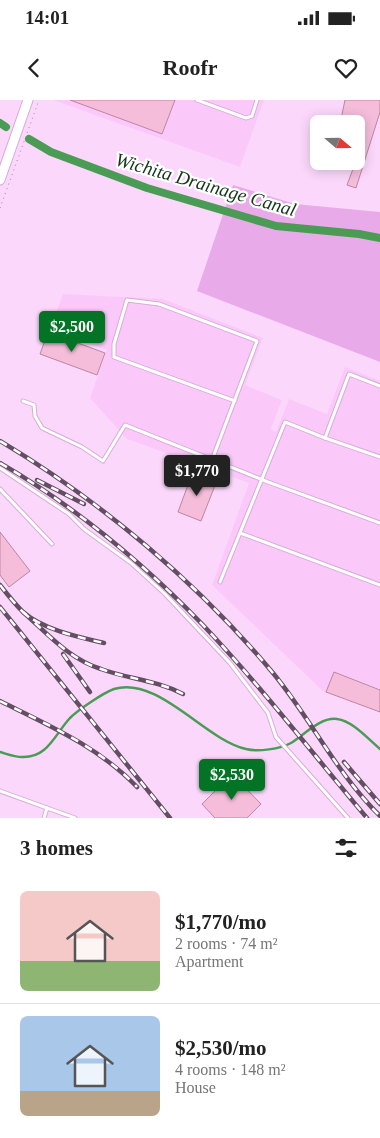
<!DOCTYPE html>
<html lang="en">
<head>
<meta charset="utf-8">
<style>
  :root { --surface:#fff; --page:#f2f2f2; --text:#222; --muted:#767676; --line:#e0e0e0; --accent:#047326 }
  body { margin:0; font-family:Georgia,serif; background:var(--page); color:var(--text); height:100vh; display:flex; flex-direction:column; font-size:19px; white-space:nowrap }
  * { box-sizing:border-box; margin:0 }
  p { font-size:16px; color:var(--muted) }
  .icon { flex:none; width:28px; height:28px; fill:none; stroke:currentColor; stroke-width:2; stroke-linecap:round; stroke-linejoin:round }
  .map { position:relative; height:718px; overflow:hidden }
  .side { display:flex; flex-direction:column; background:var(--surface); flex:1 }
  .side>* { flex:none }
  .needle { width:32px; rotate:110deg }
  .buttons { position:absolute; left:310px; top:15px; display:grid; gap:10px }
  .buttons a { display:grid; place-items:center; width:55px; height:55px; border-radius:8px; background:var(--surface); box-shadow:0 2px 12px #0003; font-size:25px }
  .price { position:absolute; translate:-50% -42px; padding:0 11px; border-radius:5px; background:var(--accent); color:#fff; font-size:16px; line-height:32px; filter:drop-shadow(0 1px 2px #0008) }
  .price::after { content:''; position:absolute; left:50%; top:30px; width:15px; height:11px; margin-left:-8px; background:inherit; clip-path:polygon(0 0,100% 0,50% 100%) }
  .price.selected { background:#222; color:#fff }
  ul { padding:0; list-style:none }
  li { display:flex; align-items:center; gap:15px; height:125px; padding:0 20px }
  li+li { border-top:1px solid var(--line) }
  li span { display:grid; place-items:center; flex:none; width:140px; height:100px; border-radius:8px; color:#555 }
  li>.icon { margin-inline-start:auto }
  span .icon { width:60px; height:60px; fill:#fffc; stroke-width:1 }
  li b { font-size:21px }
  h2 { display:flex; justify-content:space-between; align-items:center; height:60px; padding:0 20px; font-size:21px }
  .status { display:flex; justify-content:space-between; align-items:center; height:35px; padding:0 25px; background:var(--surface); direction:ltr }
  .status svg { height:14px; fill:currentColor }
  header { display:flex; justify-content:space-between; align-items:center; height:65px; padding:0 20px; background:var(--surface); font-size:22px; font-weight:700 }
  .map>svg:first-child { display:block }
  .built { fill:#fac9fa }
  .green { fill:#e9aae9 }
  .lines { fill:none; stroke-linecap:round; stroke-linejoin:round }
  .stream { stroke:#4a9c55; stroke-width:2.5 }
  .canal { stroke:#4a9c55; stroke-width:8 }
  .building { fill:#f5bdda; stroke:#bb86a2 }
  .service-casing { stroke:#d6acd6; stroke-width:5 }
  .secondary-casing { stroke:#d6acd6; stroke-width:11 }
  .path { stroke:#9f849f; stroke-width:1; stroke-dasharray:1 4; stroke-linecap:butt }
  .service { stroke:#fff; stroke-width:3 }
  .secondary { stroke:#fff; stroke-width:9 }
  .rail-casing { stroke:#634e63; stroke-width:4.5 }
  .rail { stroke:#fff; stroke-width:2.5; stroke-dasharray:8; stroke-linecap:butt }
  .labels { text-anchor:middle; stroke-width:4.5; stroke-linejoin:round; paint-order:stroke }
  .water-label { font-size:19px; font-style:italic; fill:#153719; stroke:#fff }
</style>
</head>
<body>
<div class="status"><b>14:01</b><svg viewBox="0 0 49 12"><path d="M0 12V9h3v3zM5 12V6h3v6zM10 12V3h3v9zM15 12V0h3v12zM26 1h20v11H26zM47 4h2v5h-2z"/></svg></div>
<header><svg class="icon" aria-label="back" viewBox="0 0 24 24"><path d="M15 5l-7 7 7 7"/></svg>Roofr<svg class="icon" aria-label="heart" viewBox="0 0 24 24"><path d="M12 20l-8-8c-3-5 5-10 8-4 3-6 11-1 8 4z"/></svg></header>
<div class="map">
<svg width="380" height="718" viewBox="0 0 380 718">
  <rect width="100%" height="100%" fill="#fbd8fb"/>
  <!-- built -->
  <g class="built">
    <path d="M 53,0 L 264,0 L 240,67 Z"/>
    <path d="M 63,194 L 163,199 L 263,238 L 245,285 L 282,300 L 271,329 L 276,332 L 289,299 L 327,314 L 345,267 L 380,281 L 380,589 L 335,572 L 326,594 L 212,485 L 249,383 L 127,339 L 90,298 L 107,250 L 50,229 Z"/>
  </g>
  <!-- green -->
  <path class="green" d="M 233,85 L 295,104 L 380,112 L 380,262 L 197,191 Z"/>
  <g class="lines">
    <!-- stream -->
    <path class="stream" d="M 0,652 C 7,654 15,657 22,657 C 48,658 55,634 70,618 C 78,610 103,593 114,589 C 159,576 205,640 246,649 C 258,652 280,649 291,643 C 304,635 320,617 337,619 C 353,621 368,639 380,649"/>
    <!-- canal -->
    <g class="canal">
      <path d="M 0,23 L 6,27"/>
      <path d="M 29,39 L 51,52 L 147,88 L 276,126 L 359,134 L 380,138"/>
    </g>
  </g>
  <!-- building -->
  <g class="building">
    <path d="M 70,0 L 175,0 L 162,34 Z"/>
    <path d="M 345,0 L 380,0 L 380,12 L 356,88 L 347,85 L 356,61 L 356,24 L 340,24 Z"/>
    <path d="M 48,232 L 105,253 L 97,275 L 40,254 Z"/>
    <path d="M 192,374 L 216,383 L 201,421 L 178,412 Z"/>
    <path d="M 0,432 L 30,471 L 9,487 L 0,475 Z"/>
    <path d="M 334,572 L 380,590 L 380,612 L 326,592 Z"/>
    <path d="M 232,674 L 261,704 L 247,718 L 215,718 L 202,704 Z"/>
  </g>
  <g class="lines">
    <!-- service casing -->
    <g class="service-casing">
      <g id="service">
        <path d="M 197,0 L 246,18 L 252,16 L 257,0"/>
        <path d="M 23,301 L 34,305 L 35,316 L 42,328 L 82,347 L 103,361 L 125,325 L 268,382 L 380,423"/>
        <path d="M 325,338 L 380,357"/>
        <path d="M 212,360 L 257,241 L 159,204 L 127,200 L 114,244 L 114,257 L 235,301"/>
        <path d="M 0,368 L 69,414 L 84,429 L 131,463 L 165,494 L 230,563 L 268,613 L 276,637 L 348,718"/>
        <path d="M 0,389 L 52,444"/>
        <path d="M 240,433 L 380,485"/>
        <path d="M 220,482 L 285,322 L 325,338 L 349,274 L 380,286"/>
        <path d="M 0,691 L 47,708 L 44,718"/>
        <path d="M 47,708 L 75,718"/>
      </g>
    </g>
    <!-- secondary casing -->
    <g class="secondary-casing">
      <path id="secondary" d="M 0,80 L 28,0"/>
    </g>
    <!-- path -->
    <path class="path" d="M 0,108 L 39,0"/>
    <!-- service -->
    <use href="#service" class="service"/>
    <!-- secondary -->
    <use href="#secondary" class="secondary"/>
    <!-- rail casing -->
    <g class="rail-casing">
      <g id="rail">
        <path d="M 0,341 C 102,402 197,482 273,573 C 311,619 337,674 380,716"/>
        <path d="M 0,363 C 74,406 142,462 202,524 C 260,585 312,653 367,718"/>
        <path d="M 37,380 L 84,404"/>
        <path d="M 0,485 C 7,494 15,504 23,512 C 44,530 78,537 104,543"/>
        <path d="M 0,507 L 170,718"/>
        <path d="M 23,512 C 48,534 69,559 101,569 C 128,579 156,580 183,594"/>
        <path d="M 63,554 L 90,592"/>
        <path d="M 0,601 C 48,625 99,647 137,687"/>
        <path d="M 344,662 L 380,704"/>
      </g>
    </g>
    <!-- rail -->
    <use href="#rail" class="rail"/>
  </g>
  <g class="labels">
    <!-- water labels -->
    <g class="water-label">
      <text transform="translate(206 84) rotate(16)" y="7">Wichita Drainage Canal</text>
    </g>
  </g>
</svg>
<div class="buttons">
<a><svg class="needle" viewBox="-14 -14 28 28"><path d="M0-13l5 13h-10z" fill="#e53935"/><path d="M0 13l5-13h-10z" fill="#767676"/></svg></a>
</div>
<b class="price" style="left:72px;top:253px">$2,500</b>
<b class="price selected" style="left:197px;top:397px">$1,770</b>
<b class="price" style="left:232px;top:701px">$2,530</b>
</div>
<section class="side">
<h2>3 homes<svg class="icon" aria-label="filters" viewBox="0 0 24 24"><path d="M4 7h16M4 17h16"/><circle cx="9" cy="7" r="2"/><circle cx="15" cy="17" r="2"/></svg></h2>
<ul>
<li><span style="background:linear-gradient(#f6c9c9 70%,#8fb573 0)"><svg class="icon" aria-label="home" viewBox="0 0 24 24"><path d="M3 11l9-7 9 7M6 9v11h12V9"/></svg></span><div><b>$1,770/mo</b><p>2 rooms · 74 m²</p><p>Apartment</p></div></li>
<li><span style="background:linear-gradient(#a9c7e8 75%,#b9a48a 0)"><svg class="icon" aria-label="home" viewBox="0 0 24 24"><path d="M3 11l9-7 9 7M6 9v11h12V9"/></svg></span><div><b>$2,530/mo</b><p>4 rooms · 148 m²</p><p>House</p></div></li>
</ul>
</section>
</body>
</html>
